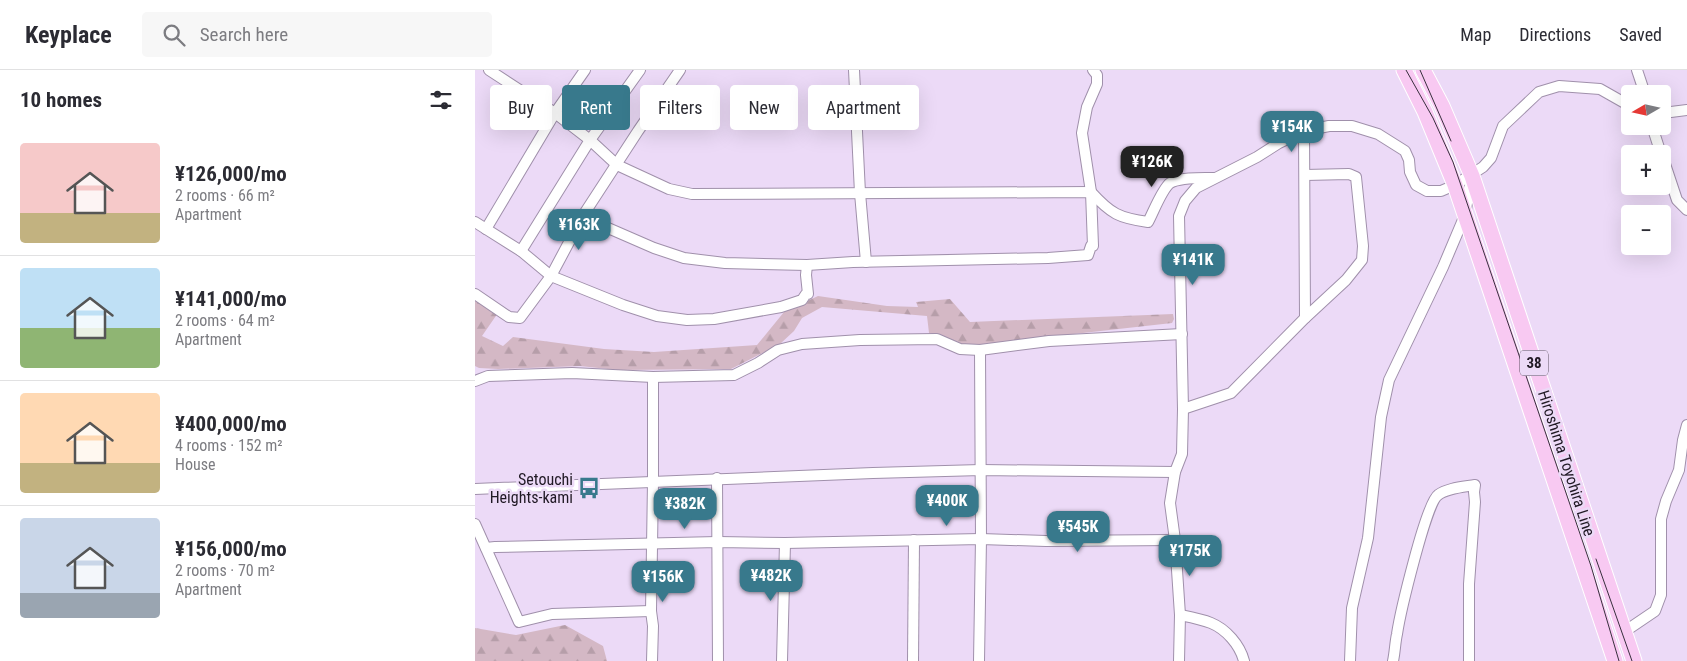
<!DOCTYPE html>
<html lang="en">
<head>
<meta charset="utf-8">
<style>
  :root { --surface:#fff; --page:#f7f7f7; --text:#2b2b33; --muted:#7c7c81; --line:#e1e1e2; --accent:#38798c }
  body { margin:0; font-family:"Roboto Condensed",sans-serif; background:var(--page); color:var(--text); height:100vh; display:flex; flex-direction:column; font-size:19px; white-space:nowrap }
  * { box-sizing:border-box; margin:0 }
  p { font-size:16px; color:var(--muted) }
  .icon { flex:none; width:28px; height:28px; fill:none; stroke:currentColor; stroke-width:2; stroke-linecap:round; stroke-linejoin:round }
  .map { position:relative; flex:1; overflow:hidden }
  .panel { display:flex; flex-direction:column; background:var(--surface); width:475px }
  .panel>* { flex:none }
  .top-card { position:absolute; left:15px; top:15px; width:475px; height:45px; display:flex; gap:10px }
  .needle { width:32px; rotate:261deg }
  .tools { position:absolute; left:1146px; top:15px; display:grid; gap:10px }
  .tools a { display:grid; place-items:center; width:50px; height:50px; border-radius:5px; background:var(--surface); box-shadow:0 5px 20px #0002; font-size:25px }
  .price { position:absolute; translate:-50% -42px; padding:0 11px; border-radius:10px; background:var(--accent); color:#fff; font-size:16px; line-height:32px; filter:drop-shadow(0 1px 2px #0008) }
  .price::after { content:''; position:absolute; left:50%; top:30px; width:15px; height:11px; margin-left:-8px; background:inherit; clip-path:polygon(0 0,100% 0,50% 100%) }
  .price.selected { background:#222; color:#fff }
  ul { padding:0; list-style:none }
  li { display:flex; align-items:center; gap:15px; height:125px; padding:0 20px }
  li+li { border-top:1px solid var(--line) }
  li span { display:grid; place-items:center; flex:none; width:140px; height:100px; border-radius:5px; color:#555 }
  li>.icon { margin-inline-start:auto }
  span .icon { width:60px; height:60px; fill:#fffc; stroke-width:1 }
  li b { font-size:21px }
  h2 { display:flex; justify-content:space-between; align-items:center; height:60px; padding:0 20px; font-size:21px }
  .pill { padding:0 18px; border-radius:5px; background:var(--surface); box-shadow:0 5px 20px #0002; font-size:18px; line-height:45px }
  .pill.selected { background:var(--accent); color:#fff }
  header { display:flex; align-items:center; gap:30px; box-sizing:border-box; height:70px; padding:0 25px; background:var(--surface); border-bottom:1px solid var(--line) }
  header strong { font-size:24px }
  nav { display:flex; gap:28px; margin-inline-start:auto; font-size:18px }
  .search { width:350px; height:45px; background:var(--page); display:flex; align-items:center; gap:12px; box-sizing:border-box; padding:0 18px; border-radius:5px; color:var(--muted); font-size:19px }
  main { display:flex; flex:1; min-height:0 }
  .map>svg:first-child { display:block }
  .forest { fill:url(#forest-firs) }
  .lines { fill:none; stroke-linecap:round; stroke-linejoin:round }
  .minor-casing { stroke:#a090ab; stroke-width:12 }
  .primary-casing { stroke:#fff; stroke-width:17 }
  .minor { stroke:#fff; stroke-width:10 }
  .primary { stroke:#f8c9f2; stroke-width:15 }
  .tram { stroke:#382f3d; stroke-width:1 }
  .labels { text-anchor:middle; stroke-width:5; stroke-linejoin:round; paint-order:stroke }
  .shield { fill:#ecdaf7; stroke:#5d5363; stroke-width:1 }
  .shield-label { font-size:15px; font-weight:bold; fill:#201924 }
  .street-label { font-size:16px; fill:#201924; stroke:#ecdaf7 }
  .poi-label { font-size:16px; fill:#201924; stroke:#ecdaf7; text-anchor:end }
</style>
</head>
<body>
<header>
<strong>Keyplace</strong>
<div class="search"><svg class="icon" aria-label="search" viewBox="0 0 24 24"><circle cx="10" cy="10" r="6"/><path d="M15 15l6 6"/></svg>Search here</div>
<nav><a>Map</a><a>Directions</a><a>Saved</a></nav>
</header>
<main>
<section class="panel">
<h2>10 homes<svg class="icon" aria-label="filters" viewBox="0 0 24 24"><path d="M4 7h16M4 17h16"/><circle cx="9" cy="7" r="2"/><circle cx="15" cy="17" r="2"/></svg></h2>
<ul>
<li><span style="background:linear-gradient(#f6c9c9 70%,#c2b280 0)"><svg class="icon" aria-label="home" viewBox="0 0 24 24"><path d="M3 11l9-7 9 7M6 9v11h12V9"/></svg></span><div><b>¥126,000/mo</b><p>2 rooms · 66 m²</p><p>Apartment</p></div></li>
<li><span style="background:linear-gradient(#bfe0f5 60%,#8fb573 0)"><svg class="icon" aria-label="home" viewBox="0 0 24 24"><path d="M3 11l9-7 9 7M6 9v11h12V9"/></svg></span><div><b>¥141,000/mo</b><p>2 rooms · 64 m²</p><p>Apartment</p></div></li>
<li><span style="background:linear-gradient(#ffd9b3 70%,#c2b280 0)"><svg class="icon" aria-label="home" viewBox="0 0 24 24"><path d="M3 11l9-7 9 7M6 9v11h12V9"/></svg></span><div><b>¥400,000/mo</b><p>4 rooms · 152 m²</p><p>House</p></div></li>
<li><span style="background:linear-gradient(#c9d6e8 75%,#9aa5b1 0)"><svg class="icon" aria-label="home" viewBox="0 0 24 24"><path d="M3 11l9-7 9 7M6 9v11h12V9"/></svg></span><div><b>¥156,000/mo</b><p>2 rooms · 70 m²</p><p>Apartment</p></div></li>
</ul>
</section>
<div class="map">
<svg width="1212" height="591" viewBox="0 0 1212 591">
  <defs>
    <pattern id="forest-firs" width="22" height="20" patternUnits="userSpaceOnUse" patternTransform="scale(1.25)"><rect width="22" height="20" fill="#d4b8c5"/><path d="M5 1l3.5 6h-7zM16 11l3.5 6h-7z" fill="#b69ea9"/></pattern>
  </defs>
  <rect width="100%" height="100%" fill="#ecdaf7"/>
  <!-- forest -->
  <g class="forest">
    <path d="M 343,226 L 412,236 L 443,237 L 441,232 L 475,229 L 495,252 L 698,244 L 699,249 L 697,253 L 491,276 L 454,263 L 452,246 L 347,237 L 327,248 L 319,261 L 305,274 L 256,299 L 142,300 L 105,296 L 23,299 L 4,298 L 0,296 L 0,231 L 25,240 L 7,266 L 28,276 L 38,267 L 129,279 L 179,282 L 282,275 L 309,242 Z"/>
    <path d="M 90,555 L 128,576 L 132,591 L 0,591 L 0,558 L 41,565 Z"/>
  </g>
  <g class="lines">
    <!-- minor casing -->
    <g class="minor-casing">
      <g id="minor">
        <path d="M 14,0 L 80,43 L 115,70 L 142,95 L 194,119 L 217,124 L 616,122 C 636,144 644,148 673,152 C 678,143 687,119 695,113 C 705,107 728,108 739,108"/>
        <path d="M 379,0 L 385,123 L 391,192"/>
        <path d="M 1162,0 L 1170,24"/>
        <path d="M 1188,43 L 1212,40"/>
        <path d="M 1177,56 L 1186,84"/>
        <path d="M 829,61 L 830,248"/>
        <path d="M 1188,88 L 1202,130 L 1212,140"/>
        <path d="M 109,144 L 133,158 L 179,178 L 209,188 L 250,193 L 332,195 L 378,192 L 573,188 L 613,185 L 616,176 L 618,176 L 616,122 L 607,63 L 612,37 L 622,14 L 622,5 L 618,0"/>
        <path d="M 0,152 L 46,181 L 76,206 L 148,235 L 182,246 L 212,250 L 239,249 L 306,237 L 327,230 L 331,224 L 333,224 L 331,205 L 332,195"/>
        <path d="M 11,159 L 80,43 L 110,0"/>
        <path d="M 46,181 L 115,70 L 165,0"/>
        <path d="M 0,224 L 34,247 L 45,248 L 76,206 L 109,144 L 163,61 L 205,0"/>
        <path d="M 0,311 L 13,306 L 97,303 L 178,307 L 259,305 L 283,293 L 303,280 L 327,274 L 385,270 L 462,269 L 485,279 L 505,280 L 574,271 L 707,264"/>
        <path d="M 708,339 L 756,323 L 830,248 L 871,210 L 887,190 L 888,176 L 881,107 L 874,104 L 830,105"/>
        <path d="M 242,408 L 243,591"/>
        <path d="M 0,419 L 398,403 L 506,400 L 700,402"/>
        <path d="M 0,454 L 44,552 L 77,544 L 176,541"/>
        <path d="M 11,478 L 20,477 L 243,472 L 310,473 L 506,469 L 571,471 L 700,470"/>
        <path d="M 705,545 C 715,547 726,549 736,553 C 751,559 765,575 769,591"/>
        <path d="M 1149,562 L 1180,541 L 1186,525 L 1186,449 L 1191,431 L 1204,400 L 1208,370 L 1212,355"/>
        <path d="M 177,591 L 178,556 L 176,541 L 178,412 L 178,307"/>
        <path d="M 307,591 L 310,473"/>
        <path d="M 438,591 L 439,470"/>
        <path d="M 504,591 L 506,469 L 505,280"/>
        <path d="M 704,591 L 705,545 L 700,470 L 695,433 L 700,402 L 707,384 L 708,339 L 704,146 L 710,131 L 721,118 L 782,87 L 804,73 L 829,61 L 854,56 L 877,56 L 903,64 L 930,81 L 934,90 L 935,102 L 941,115 L 952,121 L 966,121 L 980,115 L 1008,97 L 1016,88 L 1028,56 L 1064,22 L 1084,16 L 1125,19 L 1155,36"/>
        <path d="M 875,591 L 877,538 L 893,468 L 906,347 L 914,310 L 968,197 L 990,145 L 996,109"/>
        <path d="M 918,591 C 920,582 920,573 922,564 C 925,544 951,433 963,425 C 972,418 988,417 1000,415 L 999,422 L 1000,432 L 994,514 L 994,591"/>
      </g>
    </g>
    <!-- primary casing -->
    <g class="primary-casing">
      <g id="primary">
        <path d="M 929,0 L 950,42 L 980,115 L 1140,591"/>
        <path d="M 948,0 L 967,36 L 997,106 L 1159,591"/>
      </g>
    </g>
    <!-- minor -->
    <use href="#minor" class="minor"/>
    <!-- primary -->
    <use href="#primary" class="primary"/>
    <!-- tram -->
    <g class="tram">
      <path d="M 931,0 L 958,48 L 978,92 L 1116,496 L 1144,591"/>
      <path d="M 945,0 L 976,71"/>
      <path d="M 1121,489 L 1157,591"/>
    </g>
  </g>
  <!-- icons -->
  <defs>
    <g id="bus-bare" transform="scale(1.725)"><path d="M-5-6H5V4H4V6H2V4H-2V6H-4V4H-5ZM-3.5-4V0h7V-4ZM-3.5 1.2v1.5H-2V1.2ZM2 1.2v1.5H3.5V1.2Z" fill="#38798c" stroke="#ecdaf7" stroke-width="2.5" paint-order="stroke"/></g>
  </defs>
  <g fill-rule="evenodd">
    <use href="#bus-bare" x="114" y="418"/>
  </g>
  <g class="labels">
    <!-- shield labels -->
    <rect class="shield" x="1045" y="280.5" width="28" height="25" rx="4"/>
    <g class="shield-label">
      <text x="1059" y="298">38</text>
    </g>
    <!-- street labels -->
    <g class="street-label">
      <text transform="translate(1092 393) rotate(72)" y="6">Hiroshima Toyohira Line</text>
    </g>
    <!-- poi labels -->
    <g class="poi-label">
      <text x="98" y="415">Setouchi<tspan x="98" dy="18">Heights-kami</tspan></text>
    </g>
  </g>
</svg>
<div class="tools">
<a><svg class="needle" viewBox="-14 -14 28 28"><path d="M0-13l5 13h-10z" fill="#e53935"/><path d="M0 13l5-13h-10z" fill="#7c7c81"/></svg></a>
<a>+</a>
<a>−</a>
</div>
<b class="price" style="left:817px;top:83px">¥154K</b>
<b class="price selected" style="left:677px;top:118px">¥126K</b>
<b class="price" style="left:104px;top:181px">¥163K</b>
<b class="price" style="left:718px;top:216px">¥141K</b>
<b class="price" style="left:472px;top:457px">¥400K</b>
<b class="price" style="left:210px;top:460px">¥382K</b>
<b class="price" style="left:603px;top:483px">¥545K</b>
<b class="price" style="left:715px;top:507px">¥175K</b>
<b class="price" style="left:296px;top:532px">¥482K</b>
<b class="price" style="left:188px;top:533px">¥156K</b>
<div class="top-card">
<a class="pill">Buy</a>
<a class="pill selected">Rent</a>
<a class="pill">Filters</a>
<a class="pill">New</a>
<a class="pill">Apartment</a>
</div>
</div>
</main>
</body>
</html>
